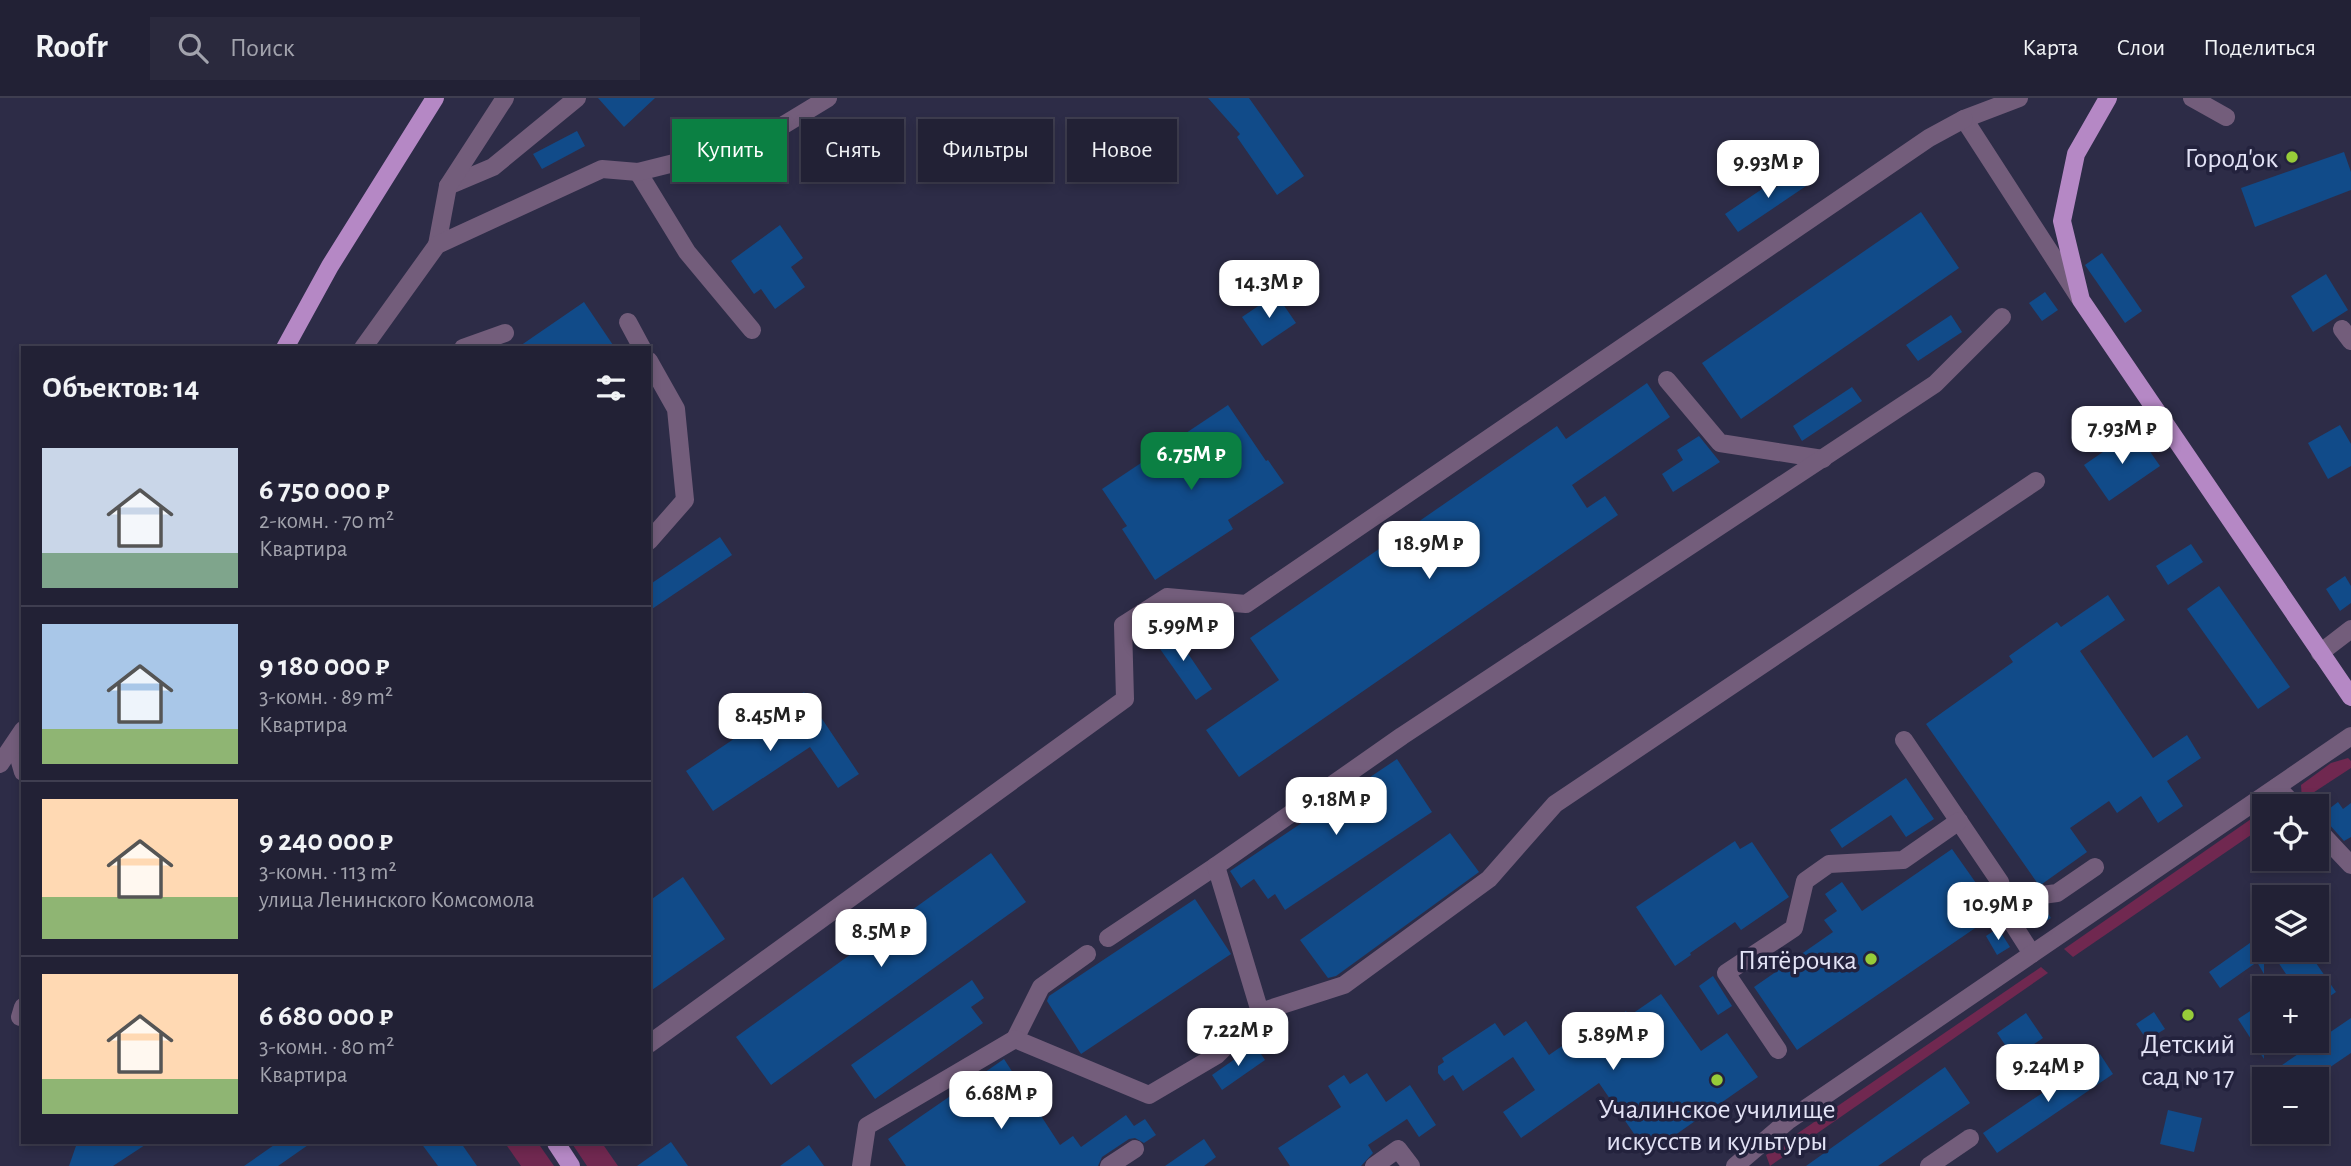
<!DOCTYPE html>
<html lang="ru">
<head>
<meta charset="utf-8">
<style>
  :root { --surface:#222135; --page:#2a293d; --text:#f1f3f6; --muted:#a2a3ad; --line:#3f3e50; --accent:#0b8043 }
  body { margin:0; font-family:"Alegreya Sans",sans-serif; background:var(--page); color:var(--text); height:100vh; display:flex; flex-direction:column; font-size:26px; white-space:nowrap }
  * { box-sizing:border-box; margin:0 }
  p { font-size:23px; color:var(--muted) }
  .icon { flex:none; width:38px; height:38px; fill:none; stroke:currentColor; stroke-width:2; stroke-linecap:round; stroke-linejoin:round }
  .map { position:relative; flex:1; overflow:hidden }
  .sheet { position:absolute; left:21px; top:248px; width:630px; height:798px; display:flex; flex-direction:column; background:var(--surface); border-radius:0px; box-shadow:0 4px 10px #0003,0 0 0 2px var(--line) }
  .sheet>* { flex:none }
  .hud { position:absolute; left:672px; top:21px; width:665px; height:63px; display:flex; gap:14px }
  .controls { position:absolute; left:2252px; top:696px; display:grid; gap:14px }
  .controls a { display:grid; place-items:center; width:77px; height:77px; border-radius:0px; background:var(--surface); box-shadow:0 4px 10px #0003,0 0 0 2px var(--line); font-size:35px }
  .price { position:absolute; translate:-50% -60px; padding:0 16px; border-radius:14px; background:#fff; color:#222; font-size:23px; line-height:46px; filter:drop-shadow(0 2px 4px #0008) }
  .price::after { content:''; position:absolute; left:50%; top:42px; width:21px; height:16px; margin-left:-10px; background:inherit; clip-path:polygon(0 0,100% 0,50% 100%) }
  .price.active { background:var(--accent); color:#fff }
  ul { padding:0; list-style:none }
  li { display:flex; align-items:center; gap:21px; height:175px; padding:0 21px }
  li+li { border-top:2px solid var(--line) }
  li span { display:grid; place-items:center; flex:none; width:196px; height:140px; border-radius:0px; color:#555 }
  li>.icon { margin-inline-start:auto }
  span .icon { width:84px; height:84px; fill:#fffc; stroke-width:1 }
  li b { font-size:30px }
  h2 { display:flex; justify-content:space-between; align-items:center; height:84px; padding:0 21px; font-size:30px }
  .tag { padding:0 24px; border-radius:0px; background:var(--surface); box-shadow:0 4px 10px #0003,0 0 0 2px var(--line); font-size:24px; line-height:63px }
  .tag.active { background:var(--accent); color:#fff }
  header { display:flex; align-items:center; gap:42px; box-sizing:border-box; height:98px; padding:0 35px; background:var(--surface); border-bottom:2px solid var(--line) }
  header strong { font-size:33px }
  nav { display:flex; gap:38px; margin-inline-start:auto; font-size:24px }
  .search { width:490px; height:63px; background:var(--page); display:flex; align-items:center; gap:18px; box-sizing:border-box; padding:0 24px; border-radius:0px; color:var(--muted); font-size:26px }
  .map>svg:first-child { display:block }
  .green { fill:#702850 }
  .building { fill:#114b89 }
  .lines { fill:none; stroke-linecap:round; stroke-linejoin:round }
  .minor { stroke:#735d7b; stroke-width:18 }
  .major { stroke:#b588c5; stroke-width:18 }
  .poi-dot { fill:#97cc39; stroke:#23223d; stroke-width:2.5 }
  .labels { text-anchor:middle; stroke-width:7; stroke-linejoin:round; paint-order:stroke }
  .poi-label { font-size:28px; fill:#e2e2f5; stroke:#23223d; text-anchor:end }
</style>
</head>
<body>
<header>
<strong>Roofr</strong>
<div class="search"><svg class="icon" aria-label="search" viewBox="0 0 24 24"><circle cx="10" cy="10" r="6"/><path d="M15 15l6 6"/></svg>Поиск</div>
<nav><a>Карта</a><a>Слои</a><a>Поделиться</a></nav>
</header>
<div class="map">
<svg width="2351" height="1068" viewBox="0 0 2351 1068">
  <rect width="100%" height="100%" fill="#2d2c47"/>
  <!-- green -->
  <g class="green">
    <path d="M 2348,660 L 2351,663 L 2351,670 L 2302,702 L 2301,687 L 2331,665 Z"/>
    <path d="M 2264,712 L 2264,728 L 2073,859 L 2064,851 Z"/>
    <path d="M 2041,869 L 2048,875 L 1770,1068 L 1766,1057 Z"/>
    <path d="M 505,1045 L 538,1045 L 554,1068 L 521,1068 Z"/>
    <path d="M 577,1045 L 602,1045 L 618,1068 L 587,1068 L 573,1047 Z"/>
  </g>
  <!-- building -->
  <g class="building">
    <path d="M 598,0 L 655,0 L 624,29 Z"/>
    <path d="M 1208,0 L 1249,0 L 1304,78 L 1277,97 L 1237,39 L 1240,36 Z"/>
    <path d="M 577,33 L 585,48 L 542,71 L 533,56 Z"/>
    <path d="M 2344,54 L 2351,74 L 2351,92 L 2255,129 L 2241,90 Z"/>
    <path d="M 1807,69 L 1815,82 L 1738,134 L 1725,116 L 1771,85 L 1775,90 Z"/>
    <path d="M 1921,114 L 1959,170 L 1741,321 L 1702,265 Z"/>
    <path d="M 780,127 L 803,160 L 791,169 L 805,189 L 775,211 L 761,191 L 754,196 L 731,163 Z"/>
    <path d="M 2102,155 L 2142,213 L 2125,225 L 2085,167 Z"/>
    <path d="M 2326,176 L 2348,212 L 2313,234 L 2291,198 Z"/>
    <path d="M 2045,194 L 2058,212 L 2042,223 L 2029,205 Z"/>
    <path d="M 1276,196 L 1296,225 L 1262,248 L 1242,219 Z"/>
    <path d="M 584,204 L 615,250 L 517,250 Z"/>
    <path d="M 1951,217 L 1962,234 L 1918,263 L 1906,247 Z"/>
    <path d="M 1647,285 L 1670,319 L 1572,387 L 1587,410 L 1605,398 L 1618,417 L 1239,679 L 1206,632 L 1279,582 L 1250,540 L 1557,328 L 1566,341 Z"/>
    <path d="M 1852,289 L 1862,303 L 1802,343 L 1793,328 Z"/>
    <path d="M 1228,307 L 1266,363 L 1268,362 L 1284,385 L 1228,422 L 1233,431 L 1155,482 L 1122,431 L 1127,428 L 1102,391 Z"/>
    <path d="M 2340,327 L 2351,346 L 2351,368 L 2328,381 L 2308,345 Z"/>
    <path d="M 2135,332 L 2160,368 L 2109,403 L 2084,367 Z"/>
    <path d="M 1699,338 L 1720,364 L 1673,394 L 1662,376 L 1683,362 L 1677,352 Z"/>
    <path d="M 720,439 L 732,457 L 649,513 L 649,487 Z"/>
    <path d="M 2191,446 L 2203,464 L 2168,487 L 2156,468 Z"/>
    <path d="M 2345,478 L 2351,488 L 2351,505 L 2340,513 L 2326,491 Z"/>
    <path d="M 2219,488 L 2290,589 L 2258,611 L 2187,511 Z"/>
    <path d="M 2108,497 L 2125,522 L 2080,553 L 2153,660 L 2187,637 L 2201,660 L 2167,683 L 2183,708 L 2158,725 L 2141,698 L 2117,715 L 2109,703 L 2070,730 L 2087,754 L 2042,786 L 2038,786 L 1926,626 L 2013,564 L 2009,558 L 2057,524 L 2061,529 Z"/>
    <path d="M 1170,529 L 1212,591 L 1196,602 L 1153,541 Z"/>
    <path d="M 804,594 L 859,676 L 838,690 L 810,649 L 713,713 L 686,673 Z"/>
    <path d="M 1397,661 L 1432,714 L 1285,812 L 1275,796 L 1268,801 L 1254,781 L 1241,790 L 1230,773 Z"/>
    <path d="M 1906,680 L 1934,721 L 1906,739 L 1891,717 L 1842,750 L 1830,732 Z"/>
    <path d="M 2338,704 L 2343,711 L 2351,705 L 2351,739 L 2344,743 L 2321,717 Z"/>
    <path d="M 1450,735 L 1479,774 L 1336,878 L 1328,880 L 1300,842 Z"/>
    <path d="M 1735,743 L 1740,751 L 1752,744 L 1789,799 L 1741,832 L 1735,824 L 1690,855 L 1691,857 L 1675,868 L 1636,809 Z"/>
    <path d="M 1952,751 L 1976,785 L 1963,794 L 1984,824 L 1797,952 L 1754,889 L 1833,834 L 1824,822 L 1837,813 L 1825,796 L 1842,784 L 1862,813 Z"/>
    <path d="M 991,755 L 1026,804 L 771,987 L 736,939 Z"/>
    <path d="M 683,779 L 725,841 L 649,894 L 649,803 Z"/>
    <path d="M 1195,801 L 1231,856 L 1081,956 L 1047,903 L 1049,898 Z"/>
    <path d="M 2043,808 L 2051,820 L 2035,830 L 2024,813 Z"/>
    <path d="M 1998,830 L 2010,849 L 1997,857 L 1986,838 Z"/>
    <path d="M 2264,835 L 2264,876 L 2257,864 L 2220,890 L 2209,874 Z"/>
    <path d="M 2270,852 L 2307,852 L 2336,894 L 2317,907 L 2317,891 L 2296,891 Z"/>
    <path d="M 1713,878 L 1732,908 L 1718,917 L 1699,888 Z"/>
    <path d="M 972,882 L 984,900 L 971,909 L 983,925 L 875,1001 L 851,967 Z"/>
    <path d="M 1661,896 L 1701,953 L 1727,935 L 1758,979 L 1648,1056 L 1599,985 L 1521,1040 L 1503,1014 L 1535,992 L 1513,959 L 1463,993 L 1453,977 L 1444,983 L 1438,975 L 1438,968 L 1444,964 L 1442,960 L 1495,925 L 1504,938 L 1526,923 L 1549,957 L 1581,935 L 1585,941 L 1626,913 L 1629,918 Z"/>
    <path d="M 2264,904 L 2264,961 L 2238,921 Z"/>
    <path d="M 2154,914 L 2165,931 L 2147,942 L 2136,926 Z"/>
    <path d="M 2026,915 L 2043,940 L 2014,960 L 1997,935 Z"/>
    <path d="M 2351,920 L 2351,955 L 2311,982 L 2260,982 Z"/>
    <path d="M 1255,947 L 1265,962 L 1222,992 L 1212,977 Z"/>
    <path d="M 2100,956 L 2113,976 L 1997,1055 L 1983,1035 Z"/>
    <path d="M 1004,961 L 1060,1047 L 1073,1038 L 1081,1049 L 1126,1017 L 1134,1028 L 1145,1021 L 1156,1037 L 1144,1045 L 1135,1040 L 1129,1041 L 1102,1059 L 1098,1068 L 906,1068 L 888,1041 Z"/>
    <path d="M 1945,969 L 1970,1005 L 1878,1068 L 1806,1068 Z"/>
    <path d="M 1367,975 L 1386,1004 L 1410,987 L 1436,1027 L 1419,1039 L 1407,1021 L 1368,1047 L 1373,1055 L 1361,1068 L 1290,1068 L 1278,1050 L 1341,1009 L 1328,988 L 1344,977 L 1350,986 Z"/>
    <path d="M 2168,1012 L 2202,1020 L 2194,1054 L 2160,1046 Z"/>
    <path d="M 1204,1041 L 1216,1059 L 1204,1068 L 1165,1068 Z"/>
    <path d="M 671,1044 L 688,1068 L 637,1068 Z"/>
    <path d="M 77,1045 L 148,1045 L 113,1068 L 69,1068 Z"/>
    <path d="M 277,1045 L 311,1045 L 278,1068 L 244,1068 Z"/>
    <path d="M 421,1045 L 461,1045 L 477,1068 L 438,1068 Z"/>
    <path d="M 809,1047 L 824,1068 L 780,1068 Z"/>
  </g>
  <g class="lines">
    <!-- minor -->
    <g class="minor">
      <path d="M 2019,0 L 1964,21 L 2079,199"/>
      <path d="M 2192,0 L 2226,19"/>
      <path d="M 638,74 L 687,154 L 752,232"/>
      <path d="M 448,88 L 493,69 L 577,0"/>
      <path d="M 437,147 L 448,88 L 505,0"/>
      <path d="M 628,224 L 642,250"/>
      <path d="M 2342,231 L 2351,243"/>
      <path d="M 363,250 L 437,147 L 602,71 L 638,74 L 754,45 L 828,0"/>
      <path d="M 463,250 L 505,235"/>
      <path d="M 649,263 L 676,311 L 685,402 L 649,443"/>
      <path d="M 1667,282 L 1720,345 L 1823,361"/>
      <path d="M 2320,555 L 2351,531"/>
      <path d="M 1904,642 L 2000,784 L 2011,823 L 2032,856"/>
      <path d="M 15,646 L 23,674"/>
      <path d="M 0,666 L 23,632"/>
      <path d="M 2277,689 L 2296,709"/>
      <path d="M 2317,731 L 2351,767"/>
      <path d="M 2006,802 L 2057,795 L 2095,769"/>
      <path d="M 1108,840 L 1216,768"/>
      <path d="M 1260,914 L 1216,768 L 1402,638 L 1935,286 L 2002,219"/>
      <path d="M 20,919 L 23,909"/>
      <path d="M 1015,941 L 1041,889 L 1087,856"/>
      <path d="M 649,946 L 1125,601 L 1123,527 L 1167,499 L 1246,506 L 1929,40 L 1964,21"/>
      <path d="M 1778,952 L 1726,875 L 1794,830 L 1805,783 L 1829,766 L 1903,762 L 1959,723"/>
      <path d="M 861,1068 L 867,1028 L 1015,941 L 1149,997 L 1217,957 L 1260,914 L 1344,887 L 1489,781 L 1555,706 L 2036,383"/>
      <path d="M 1109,1068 L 1135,1051"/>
      <path d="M 1374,1068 L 1398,1051 L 1411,1068"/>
      <path d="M 1735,1068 L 1789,1022 L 2351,638"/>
      <path d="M 1929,1068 L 1970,1040"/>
    </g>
    <!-- major -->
    <g class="major">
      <path d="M 2108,0 L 2076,56 L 2062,123 L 2081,202 L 2351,599"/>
      <path d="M 285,250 L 330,168 L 435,0"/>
      <path d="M 556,1045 L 571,1068"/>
    </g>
  </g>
  <!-- markers -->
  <g class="poi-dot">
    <circle cx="2292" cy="59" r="7"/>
    <circle cx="1871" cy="861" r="7"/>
    <circle cx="2188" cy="917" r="7"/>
    <circle cx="1717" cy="982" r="7"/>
  </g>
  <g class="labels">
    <!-- poi labels -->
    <g class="poi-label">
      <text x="2278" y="69">Город'ок</text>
      <text x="1857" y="871">Пятёрочка</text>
      <text x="2188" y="955" text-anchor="middle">Детский<tspan x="2188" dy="32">сад № 17</tspan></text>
      <text x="1717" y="1020" text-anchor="middle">Учалинское училище<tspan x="1717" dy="32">искусств и культуры</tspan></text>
    </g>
  </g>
</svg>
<div class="controls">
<a><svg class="icon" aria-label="locate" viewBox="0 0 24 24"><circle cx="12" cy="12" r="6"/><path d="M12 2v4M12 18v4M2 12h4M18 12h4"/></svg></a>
<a><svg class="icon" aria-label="layers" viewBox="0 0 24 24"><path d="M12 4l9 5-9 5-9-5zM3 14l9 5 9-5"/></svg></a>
<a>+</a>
<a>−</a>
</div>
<b class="price" style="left:1768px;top:102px">9.93M ₽</b>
<b class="price" style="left:1269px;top:222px">14.3M ₽</b>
<b class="price" style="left:2122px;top:368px">7.93M ₽</b>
<b class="price active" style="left:1191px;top:394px">6.75M ₽</b>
<b class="price" style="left:1429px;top:483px">18.9M ₽</b>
<b class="price" style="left:1183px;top:565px">5.99M ₽</b>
<b class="price" style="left:770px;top:655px">8.45M ₽</b>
<b class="price" style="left:1336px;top:739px">9.18M ₽</b>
<b class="price" style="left:1998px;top:844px">10.9M ₽</b>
<b class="price" style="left:881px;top:871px">8.5M ₽</b>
<b class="price" style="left:1238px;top:970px">7.22M ₽</b>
<b class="price" style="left:1613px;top:974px">5.89M ₽</b>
<b class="price" style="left:2048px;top:1006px">9.24M ₽</b>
<b class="price" style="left:1001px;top:1033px">6.68M ₽</b>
<div class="hud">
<a class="tag active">Купить</a>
<a class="tag">Снять</a>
<a class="tag">Фильтры</a>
<a class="tag">Новое</a>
</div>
<section class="sheet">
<h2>Объектов: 14<svg class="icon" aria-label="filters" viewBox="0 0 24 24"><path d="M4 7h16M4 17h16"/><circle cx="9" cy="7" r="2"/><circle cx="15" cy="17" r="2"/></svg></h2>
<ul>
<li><span style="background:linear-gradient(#c9d6e8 75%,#7fa58c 0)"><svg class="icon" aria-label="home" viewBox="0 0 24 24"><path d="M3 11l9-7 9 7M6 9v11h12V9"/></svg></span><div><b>6 750 000 ₽</b><p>2-комн. · 70 m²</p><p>Квартира</p></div></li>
<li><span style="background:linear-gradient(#a9c7e8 75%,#8fb573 0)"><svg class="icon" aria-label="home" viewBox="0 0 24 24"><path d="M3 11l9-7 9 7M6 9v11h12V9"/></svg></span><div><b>9 180 000 ₽</b><p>3-комн. · 89 m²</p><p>Квартира</p></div></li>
<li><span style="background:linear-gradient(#ffd9b3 70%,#8fb573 0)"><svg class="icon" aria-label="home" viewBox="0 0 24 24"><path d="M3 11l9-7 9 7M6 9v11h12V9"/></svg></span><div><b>9 240 000 ₽</b><p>3-комн. · 113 m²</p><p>улица Ленинского Комсомола</p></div></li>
<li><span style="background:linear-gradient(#ffd9b3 75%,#8fb573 0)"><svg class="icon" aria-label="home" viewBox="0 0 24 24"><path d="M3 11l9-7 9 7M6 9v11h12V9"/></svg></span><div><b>6 680 000 ₽</b><p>3-комн. · 80 m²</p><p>Квартира</p></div></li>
</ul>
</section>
</div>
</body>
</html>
